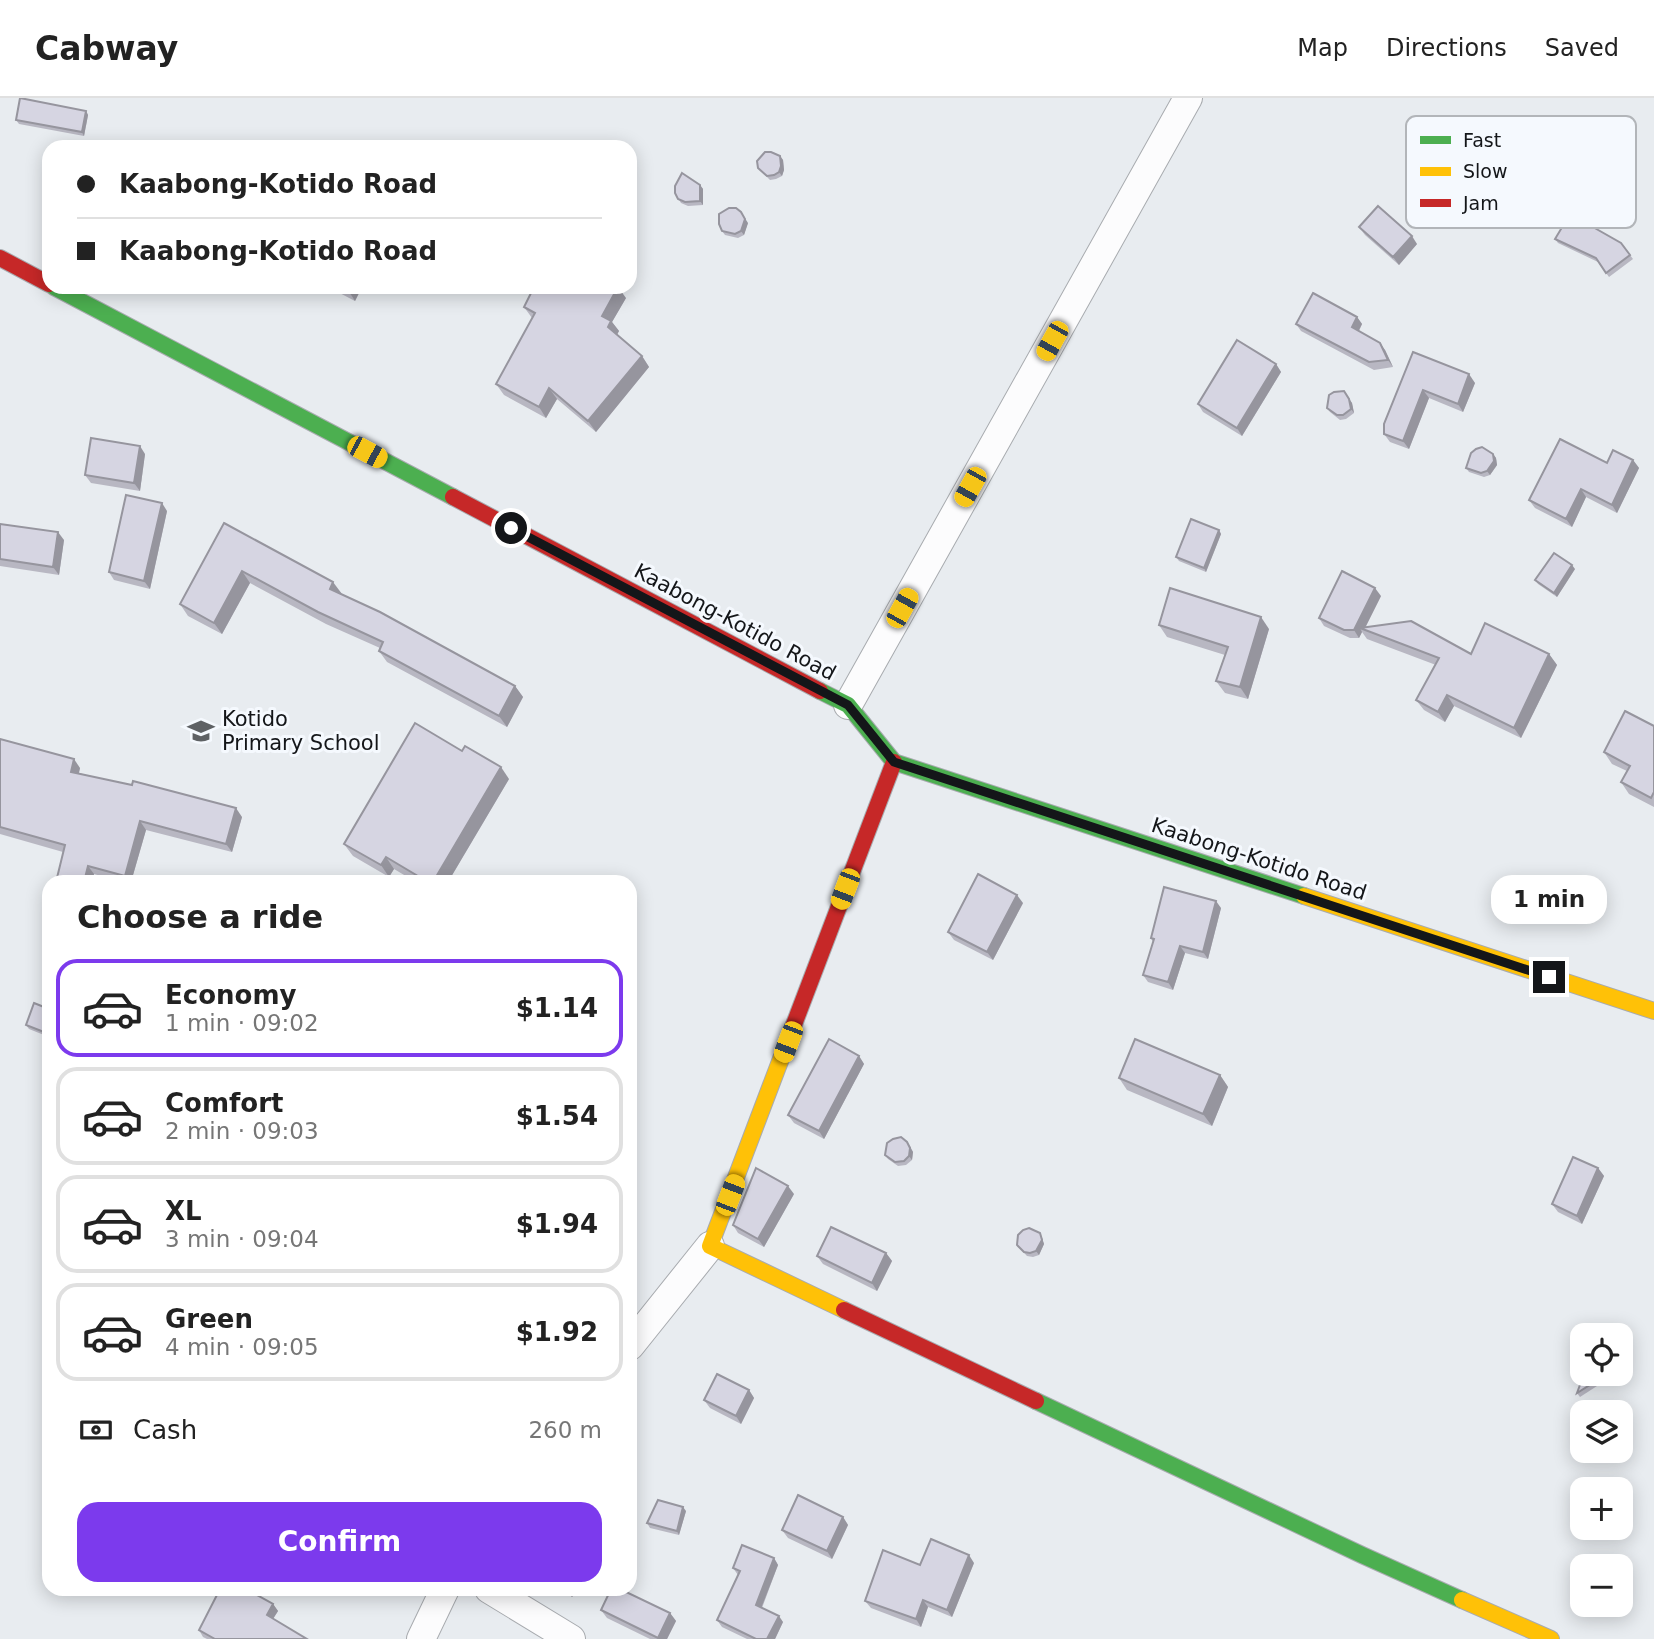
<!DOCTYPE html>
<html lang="en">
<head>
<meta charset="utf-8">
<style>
	body { margin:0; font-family:"DejaVu Sans",sans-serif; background:#f6f6f6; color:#222; height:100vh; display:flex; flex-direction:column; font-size:26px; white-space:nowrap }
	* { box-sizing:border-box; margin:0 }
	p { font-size:23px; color:#767676 }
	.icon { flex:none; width:38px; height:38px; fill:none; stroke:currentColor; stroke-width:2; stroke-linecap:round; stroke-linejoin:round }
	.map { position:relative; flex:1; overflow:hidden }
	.panel { position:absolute; left:42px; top:777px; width:595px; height:721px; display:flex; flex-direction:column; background:#fff; border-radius:21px; box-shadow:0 4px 18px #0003 }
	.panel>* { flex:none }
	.top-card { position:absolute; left:42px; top:42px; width:595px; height:154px; border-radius:21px; box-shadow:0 4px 18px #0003; display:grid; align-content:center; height:154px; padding:0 35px; background:#fff }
	.buttons { position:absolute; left:1570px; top:1225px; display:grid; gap:14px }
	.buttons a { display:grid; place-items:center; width:63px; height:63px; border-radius:14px; background:#fff; box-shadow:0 4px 18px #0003; font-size:35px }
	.end { position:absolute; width:32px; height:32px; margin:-16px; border:9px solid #141619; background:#fff; box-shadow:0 0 0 4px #fff }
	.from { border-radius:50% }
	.bubble { position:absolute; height:49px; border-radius:21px; background:#fff; box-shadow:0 4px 18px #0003; font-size:23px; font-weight:800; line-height:49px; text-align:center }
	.car { position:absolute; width:21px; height:42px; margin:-21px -10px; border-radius:9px; box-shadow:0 0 5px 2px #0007; background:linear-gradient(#f5c518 24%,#345 0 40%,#f5c518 0 76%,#345 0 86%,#f5c518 0) }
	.top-card b { display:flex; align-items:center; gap:24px; height:66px; font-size:26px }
	.top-card b+b { border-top:2px solid #e0e0e0 }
	.top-card i { width:18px; height:18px; background:#222 }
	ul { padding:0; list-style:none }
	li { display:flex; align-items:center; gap:21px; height:98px; margin:0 14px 10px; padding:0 21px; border:4px solid #e0e0e0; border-radius:21px }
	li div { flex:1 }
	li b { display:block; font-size:26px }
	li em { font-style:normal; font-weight:800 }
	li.selected { border-color:#7c3aed }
	li>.icon { width:63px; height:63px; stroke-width:1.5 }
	h2 { padding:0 35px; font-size:32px; line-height:84px }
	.pay { display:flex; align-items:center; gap:18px; height:77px; padding:0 35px; font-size:26px }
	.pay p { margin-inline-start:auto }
	.button { display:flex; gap:14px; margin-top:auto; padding:14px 35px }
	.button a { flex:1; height:80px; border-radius:21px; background:#7c3aed; color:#fff; font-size:28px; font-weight:800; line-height:80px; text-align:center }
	header { display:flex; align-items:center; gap:42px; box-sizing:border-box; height:98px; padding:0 35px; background:#fff; border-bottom:2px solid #e0e0e0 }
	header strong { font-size:33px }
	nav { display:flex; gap:38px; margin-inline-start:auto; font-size:24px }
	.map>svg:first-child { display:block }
</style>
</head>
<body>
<header>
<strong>Cabway</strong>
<nav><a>Map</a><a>Directions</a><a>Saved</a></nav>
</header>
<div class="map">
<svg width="1654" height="1541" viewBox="0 0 1654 1541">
	<rect width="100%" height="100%" fill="#e8ecf0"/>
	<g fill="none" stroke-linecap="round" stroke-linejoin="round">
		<!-- street casing -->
		<g stroke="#a8abaf" stroke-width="30">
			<g id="street">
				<polyline points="848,607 1188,0"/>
				<polyline points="630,1248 710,1148"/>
				<polyline points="489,1491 571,1541"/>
				<polyline points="421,1541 445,1491"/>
			</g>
		</g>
		<!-- fast casing -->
		<g stroke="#a8abaf" stroke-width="18">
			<g id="fast">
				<polyline points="54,189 453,399"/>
				<polyline points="820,593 848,607 894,664 1304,798"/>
				<polyline points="1036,1303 1362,1457 1462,1502"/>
			</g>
		</g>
		<!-- slow casing -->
		<g stroke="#a8abaf" stroke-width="18">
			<g id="slow">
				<polyline points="1304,798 1654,913"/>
				<polyline points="793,929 710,1148 844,1212"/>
				<polyline points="1462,1502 1551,1541"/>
			</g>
		</g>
		<!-- jam casing -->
		<g stroke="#a8abaf" stroke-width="18">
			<g id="jam">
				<polyline points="0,160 49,186"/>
				<polyline points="453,399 820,593"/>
				<polyline points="793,929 894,664"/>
				<polyline points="844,1212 1036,1303"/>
			</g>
		</g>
		<!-- street -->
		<use href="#street" stroke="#fcfcfd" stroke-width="28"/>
		<!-- fast -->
		<use href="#fast" stroke="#4caf50" stroke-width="16"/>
		<!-- slow -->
		<use href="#slow" stroke="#ffc107" stroke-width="16"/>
		<!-- jam -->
		<use href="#jam" stroke="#c62828" stroke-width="16"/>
	</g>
	<!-- wall -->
	<g fill="#b8b7c2">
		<polygon points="86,13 88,17 84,38 19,26 16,22"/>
		<polygon points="780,58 783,62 784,72 782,78 776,81 770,82 758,70"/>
		<polygon points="700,87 703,91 703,107 688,108 681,105 675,95"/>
		<polygon points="748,125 744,137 738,140 725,137 722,133"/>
		<polygon points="1359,129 1417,146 1399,167 1365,137"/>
		<polygon points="1555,141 1621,145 1633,161 1609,179 1598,164 1558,145"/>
		<polygon points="328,189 362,189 355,203"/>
		<polygon points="626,200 612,224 619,233 617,237 642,258 649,269 596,334 557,301 546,320 504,297 496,286 532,220 524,209"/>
		<polygon points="1357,219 1362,226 1359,233 1385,252 1393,269 1374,272 1301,233 1296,226"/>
		<polygon points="1413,254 1475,285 1463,314 1429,300 1409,351 1390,344 1384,336"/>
		<polygon points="1276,266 1281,274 1242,338 1203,314 1198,306"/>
		<polygon points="1344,293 1352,305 1354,315 1346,321 1340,322 1330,314 1327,310"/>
		<polygon points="145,356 140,393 91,385 85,377"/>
		<polygon points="1493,356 1496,360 1497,367 1490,377 1484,379 1469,374 1466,370"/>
		<polygon points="1633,362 1639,370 1617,415 1586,399 1572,429 1535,410 1529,402 1607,365"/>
		<polygon points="167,413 150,491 114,482 109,474"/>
		<polygon points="224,425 341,496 515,588 523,599 507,629 387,564 379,553 380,550 326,526 250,485 222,536 188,518 180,506"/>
		<polygon points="0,426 64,442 59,477 0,468"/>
		<polygon points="1219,432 1221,436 1206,474 1179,463 1176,459"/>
		<polygon points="1575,471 1557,499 1538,486 1535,482"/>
		<polygon points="1381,498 1365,530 1471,556 1549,556 1557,567 1521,640 1454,608 1445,624 1424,612 1416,602 1436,567 1367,541 1362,534 1359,540 1350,540 1324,528 1319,520"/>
		<polygon points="1159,527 1269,531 1248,601 1225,595 1216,583 1225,557 1167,539"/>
		<polygon points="1654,628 1654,709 1629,696 1621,684 1627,673 1612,666 1604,654"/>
		<polygon points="0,641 80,670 79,675 242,719 232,754 146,732 131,784 122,784 94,776 92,784 56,784 63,754 0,736"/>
		<polygon points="509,681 448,784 416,784 394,771 389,779 353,758 344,746"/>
		<polygon points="1023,805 993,862 954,842 948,834"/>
		<polygon points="1221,810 1208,861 1185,855 1173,892 1148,884 1143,877 1153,844 1151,840"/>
		<polygon points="49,911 49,939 29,931 26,927"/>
		<polygon points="859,958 864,966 824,1041 794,1025 788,1017"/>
		<polygon points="1220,977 1228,989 1212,1028 1127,992 1119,980"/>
		<polygon points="910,1048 913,1054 912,1062 906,1067 898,1068 888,1061 885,1057"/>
		<polygon points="1598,1070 1604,1078 1582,1126 1558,1114 1552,1106"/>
		<polygon points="794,1096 764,1149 738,1135 733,1127"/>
		<polygon points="1040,1135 1042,1140 1044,1146 1039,1157 1033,1159 1027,1158 1017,1147"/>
		<polygon points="886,1155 892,1163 877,1193 823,1166 817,1158"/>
		<polygon points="1584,1276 1614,1276 1614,1277 1580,1299 1577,1295"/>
		<polygon points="749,1292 754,1300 741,1326 710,1310 704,1302"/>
		<polygon points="686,1413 679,1437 650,1430 647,1425"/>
		<polygon points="843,1419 848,1427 832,1461 788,1440 782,1432"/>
		<polygon points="774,1460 778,1467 762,1510 783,1524 775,1541 747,1541 722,1529 717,1522 738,1477 733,1470"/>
		<polygon points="974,1465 952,1519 928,1509 921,1529 871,1510 865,1503"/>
		<polygon points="562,1491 578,1491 572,1499"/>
		<polygon points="273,1506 278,1513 273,1521 307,1541 207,1541 203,1539 199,1532"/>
		<polygon points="601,1512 670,1515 676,1523 667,1541 650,1541 607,1520"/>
	</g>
	<!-- shaded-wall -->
	<g fill="#96959e">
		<polygon points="86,13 88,17 84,38 82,34"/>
		<polygon points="780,58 783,62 784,72 782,78 779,74"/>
		<polygon points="700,87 703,91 703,107 700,103"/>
		<polygon points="741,114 748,125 744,137 741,133"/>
		<polygon points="1412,138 1417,146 1399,167 1393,159"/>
		<polygon points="353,189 362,189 355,203 350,195"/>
		<polygon points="618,189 626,200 612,224 619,233 615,240 608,229 602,218"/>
		<polygon points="1357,219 1362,226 1357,236 1352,229"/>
		<polygon points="1380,245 1385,252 1393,269 1388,262"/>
		<polygon points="642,258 649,269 596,334 588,323"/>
		<polygon points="1276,266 1281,274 1242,338 1237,330"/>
		<polygon points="1469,276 1475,285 1463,314 1458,306"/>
		<polygon points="549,290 557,301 546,320 539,309"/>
		<polygon points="1423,292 1429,300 1409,351 1403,343"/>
		<polygon points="1349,301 1352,305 1354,315 1351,311"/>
		<polygon points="140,348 145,356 140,393 134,385"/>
		<polygon points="1493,356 1496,360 1497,367 1490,377 1487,373"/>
		<polygon points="1633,362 1639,370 1617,415 1612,407"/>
		<polygon points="1581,391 1586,399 1572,429 1566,421"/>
		<polygon points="162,405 167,413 150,491 144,483"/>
		<polygon points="1219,432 1221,436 1206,474 1204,470"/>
		<polygon points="58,434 64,442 59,477 53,469"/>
		<polygon points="1572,467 1575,471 1557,499 1554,495"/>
		<polygon points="242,473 250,485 222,536 214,525"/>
		<polygon points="333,484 342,496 330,491"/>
		<polygon points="1375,490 1381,498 1364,532 1360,530 1362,534 1359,540 1354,532"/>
		<polygon points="1261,519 1269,531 1248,601 1240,589"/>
		<polygon points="1549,556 1557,567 1521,640 1514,630"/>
		<polygon points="515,588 523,599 507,629 499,618"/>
		<polygon points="1447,597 1454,608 1445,624 1438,614"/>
		<polygon points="74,661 80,670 77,682 71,674"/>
		<polygon points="501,669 509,681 448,784 433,784"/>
		<polygon points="236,710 242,719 232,754 226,746"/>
		<polygon points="140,723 146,732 131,784 129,784 125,778"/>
		<polygon points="386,759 394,771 389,779 381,767"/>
		<polygon points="88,768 94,776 92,784 84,784"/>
		<polygon points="1017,797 1023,805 993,862 987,854"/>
		<polygon points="1216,803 1221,810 1208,861 1203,854"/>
		<polygon points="1180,848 1185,855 1173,892 1168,884"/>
		<polygon points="859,958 864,966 824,1041 819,1033"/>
		<polygon points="1220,977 1228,989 1212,1028 1203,1016"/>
		<polygon points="907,1044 913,1054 912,1062 909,1058"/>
		<polygon points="1598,1070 1604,1078 1582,1126 1577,1118"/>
		<polygon points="788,1088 794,1096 764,1149 758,1141"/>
		<polygon points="1040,1135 1042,1140 1044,1146 1039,1157 1036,1153"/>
		<polygon points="886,1155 892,1163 877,1193 872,1185"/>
		<polygon points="749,1292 754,1300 741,1326 736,1318"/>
		<polygon points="683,1409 686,1413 679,1437 677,1433"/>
		<polygon points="843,1419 848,1427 832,1461 827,1453"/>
		<polygon points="969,1457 974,1465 952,1519 947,1512"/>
		<polygon points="774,1460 778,1467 760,1513 756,1507"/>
		<polygon points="567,1491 578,1491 572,1499"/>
		<polygon points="923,1502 928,1509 921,1529 916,1521"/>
		<polygon points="273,1506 278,1513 271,1524 267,1517"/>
		<polygon points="670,1515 676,1523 667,1541 659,1541 658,1540"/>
		<polygon points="779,1518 783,1524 775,1541 767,1541"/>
	</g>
	<!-- building -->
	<g fill="#d6d5e2" stroke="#96959e" stroke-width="2">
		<polygon points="20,0 86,13 82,34 16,22"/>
		<polygon points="765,54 771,54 780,58 781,68 779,74 774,77 767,78 758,70 757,63"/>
		<polygon points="682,75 700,87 700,103 685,104 678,101 675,95 675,88"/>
		<polygon points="1378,108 1412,138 1393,159 1359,129"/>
		<polygon points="729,110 736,110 741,114 745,121 741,133 735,136 722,133 719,126 719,116"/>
		<polygon points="1570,116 1621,145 1630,157 1606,175 1596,160 1555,141"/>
		<polygon points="338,189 353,189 350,195"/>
		<polygon points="534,189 618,189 602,218 611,223 608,229 642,258 588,323 549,290 539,309 496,286 535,215 524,209"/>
		<polygon points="1313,195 1357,219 1352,229 1380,245 1388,262 1369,264 1296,226"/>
		<polygon points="1237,242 1276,266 1237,330 1198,306"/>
		<polygon points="1413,254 1469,276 1458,306 1423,292 1403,343 1384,336 1384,326"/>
		<polygon points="1344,293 1349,301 1351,311 1343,317 1337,317 1327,310 1329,297 1334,294"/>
		<polygon points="91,340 140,348 134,385 85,377"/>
		<polygon points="1560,341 1607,365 1613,352 1633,362 1612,407 1581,391 1566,421 1529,402"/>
		<polygon points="1482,349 1493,356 1494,363 1487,373 1481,375 1466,370 1471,355 1476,351"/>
		<polygon points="126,397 162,405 144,483 109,474"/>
		<polygon points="1191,421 1219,432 1204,470 1176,459"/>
		<polygon points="224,425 333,484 330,491 380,514 515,588 499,618 379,553 383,544 318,514 242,473 214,525 180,506"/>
		<polygon points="0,426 58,434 53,469 0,461"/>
		<polygon points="1554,455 1572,467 1554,495 1535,482"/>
		<polygon points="1342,473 1375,490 1354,532 1344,532 1319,520"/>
		<polygon points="1170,490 1261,519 1240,589 1216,583 1228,549 1159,527"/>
		<polygon points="1411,523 1471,556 1485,525 1549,556 1514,630 1447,597 1438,614 1416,602 1439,560 1360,530"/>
		<polygon points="1625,613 1654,628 1654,694 1651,700 1621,684 1630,668 1604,654"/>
		<polygon points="415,625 462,653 465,648 501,669 433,784 428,784 386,759 381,767 344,746"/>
		<polygon points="0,641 74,661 71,674 132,687 133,683 236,710 226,746 140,723 125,778 88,768 84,784 56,784 65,747 0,729"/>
		<polygon points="978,776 1017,797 987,854 948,834"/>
		<polygon points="1164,789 1216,803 1203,854 1180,848 1168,884 1143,877 1154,841 1151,840"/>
		<polygon points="49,812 49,824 46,824"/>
		<polygon points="34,905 49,911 49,936 26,927"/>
		<polygon points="829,941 859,958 819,1033 788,1017"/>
		<polygon points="1135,941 1220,977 1203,1016 1119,980"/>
		<polygon points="901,1039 907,1044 910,1050 909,1058 904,1063 895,1064 885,1057 887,1045 893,1041"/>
		<polygon points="1573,1059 1598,1070 1577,1118 1552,1106"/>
		<polygon points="756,1070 788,1088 758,1141 733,1127"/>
		<polygon points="831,1129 886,1155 872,1185 817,1158"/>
		<polygon points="1029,1130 1040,1135 1042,1142 1036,1153 1030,1155 1024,1154 1017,1147 1018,1137 1023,1132"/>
		<polygon points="717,1276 749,1292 736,1318 704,1302"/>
		<polygon points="1584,1276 1607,1276 1577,1295"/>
		<polygon points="798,1397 843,1419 827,1453 782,1432"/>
		<polygon points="658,1402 683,1409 677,1433 647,1425"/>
		<polygon points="931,1441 969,1457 947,1512 923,1502 916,1521 865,1503 883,1452 920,1467"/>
		<polygon points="742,1447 774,1460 756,1507 779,1518 767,1541 756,1541 717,1522 740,1473 733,1470"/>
		<polygon points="220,1491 246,1491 273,1506 267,1517 307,1541 215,1541 199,1532"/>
		<polygon points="611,1491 620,1491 670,1515 658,1540 601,1512"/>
	</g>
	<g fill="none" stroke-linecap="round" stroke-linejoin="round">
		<!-- route -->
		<polyline stroke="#141619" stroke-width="9" points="511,430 848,607 894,664 1549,879"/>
	</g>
	<!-- icons -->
	<defs>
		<g id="school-bare" transform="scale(2.1)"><path d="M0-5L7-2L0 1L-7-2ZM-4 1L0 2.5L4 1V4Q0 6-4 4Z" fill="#5e6164" stroke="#f5f9fe" stroke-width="2.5" paint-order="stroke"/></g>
	</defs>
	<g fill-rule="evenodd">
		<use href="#school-bare" x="201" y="633"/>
	</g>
	<g text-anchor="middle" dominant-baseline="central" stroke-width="6" stroke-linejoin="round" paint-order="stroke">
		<!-- street labels -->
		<g font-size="21" fill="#141619" stroke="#f5f9fe">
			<text transform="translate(735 524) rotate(28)">Kaabong-Kotido Road</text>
			<text transform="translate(1259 761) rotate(18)">Kaabong-Kotido Road</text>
		</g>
		<!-- poi labels -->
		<g font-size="21" fill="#141619" stroke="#f5f9fe" text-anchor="start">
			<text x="222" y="621">Kotido<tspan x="222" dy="24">Primary School</tspan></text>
		</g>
	</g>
	<!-- legend -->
	<rect x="1406" y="18" width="230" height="112" rx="10" fill="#f5f9fe" stroke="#b2b5b9" stroke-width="2"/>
	<rect x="1420" y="38" width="31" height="8" fill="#4caf50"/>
	<rect x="1420" y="69" width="31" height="9" fill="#ffc107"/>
	<rect x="1420" y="101" width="31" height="8" fill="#c62828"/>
	<g font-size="19" fill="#141619">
		<text x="1463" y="49">Fast</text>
		<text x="1463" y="80">Slow</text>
		<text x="1463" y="112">Jam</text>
	</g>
</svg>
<div class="buttons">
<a><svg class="icon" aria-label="locate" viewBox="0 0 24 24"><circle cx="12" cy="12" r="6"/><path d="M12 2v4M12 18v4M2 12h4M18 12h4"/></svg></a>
<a><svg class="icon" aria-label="layers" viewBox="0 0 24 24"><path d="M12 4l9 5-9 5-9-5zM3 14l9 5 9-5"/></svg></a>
<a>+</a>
<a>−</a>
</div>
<i class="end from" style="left:511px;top:430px"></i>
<i class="end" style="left:1549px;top:879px"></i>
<div class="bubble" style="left:1491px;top:777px;width:116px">1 min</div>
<i class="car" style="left:1052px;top:243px;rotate:209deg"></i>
<i class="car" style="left:367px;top:354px;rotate:118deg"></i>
<i class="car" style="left:970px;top:389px;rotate:209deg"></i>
<i class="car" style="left:902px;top:510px;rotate:29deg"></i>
<i class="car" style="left:845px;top:791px;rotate:201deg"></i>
<i class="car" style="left:788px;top:944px;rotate:201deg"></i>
<i class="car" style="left:730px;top:1097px;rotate:21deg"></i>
<div class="top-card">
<b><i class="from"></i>Kaabong-Kotido Road</b>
<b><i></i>Kaabong-Kotido Road</b>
</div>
<section class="panel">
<h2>Choose a ride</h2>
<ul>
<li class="selected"><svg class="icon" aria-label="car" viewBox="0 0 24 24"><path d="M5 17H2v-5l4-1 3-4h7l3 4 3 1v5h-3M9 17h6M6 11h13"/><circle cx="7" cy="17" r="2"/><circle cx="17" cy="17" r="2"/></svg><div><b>Economy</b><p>1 min · 09:02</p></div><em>$1.14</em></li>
<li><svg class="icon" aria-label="car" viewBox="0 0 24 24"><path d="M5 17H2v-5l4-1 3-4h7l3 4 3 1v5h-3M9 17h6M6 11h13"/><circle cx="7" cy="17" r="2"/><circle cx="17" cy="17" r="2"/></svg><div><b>Comfort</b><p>2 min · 09:03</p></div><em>$1.54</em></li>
<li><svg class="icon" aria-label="car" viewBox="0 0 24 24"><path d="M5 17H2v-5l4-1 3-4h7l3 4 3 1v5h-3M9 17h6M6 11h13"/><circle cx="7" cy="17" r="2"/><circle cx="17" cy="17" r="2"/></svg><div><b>XL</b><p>3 min · 09:04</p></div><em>$1.94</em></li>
<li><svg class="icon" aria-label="car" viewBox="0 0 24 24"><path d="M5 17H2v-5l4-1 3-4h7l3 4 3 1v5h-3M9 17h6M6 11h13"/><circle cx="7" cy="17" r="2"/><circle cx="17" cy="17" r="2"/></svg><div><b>Green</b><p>4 min · 09:05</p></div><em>$1.92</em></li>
</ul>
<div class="pay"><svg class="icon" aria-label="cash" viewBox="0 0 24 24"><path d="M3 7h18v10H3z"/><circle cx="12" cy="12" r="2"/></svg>Cash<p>260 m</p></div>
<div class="button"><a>Confirm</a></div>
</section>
</div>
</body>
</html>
